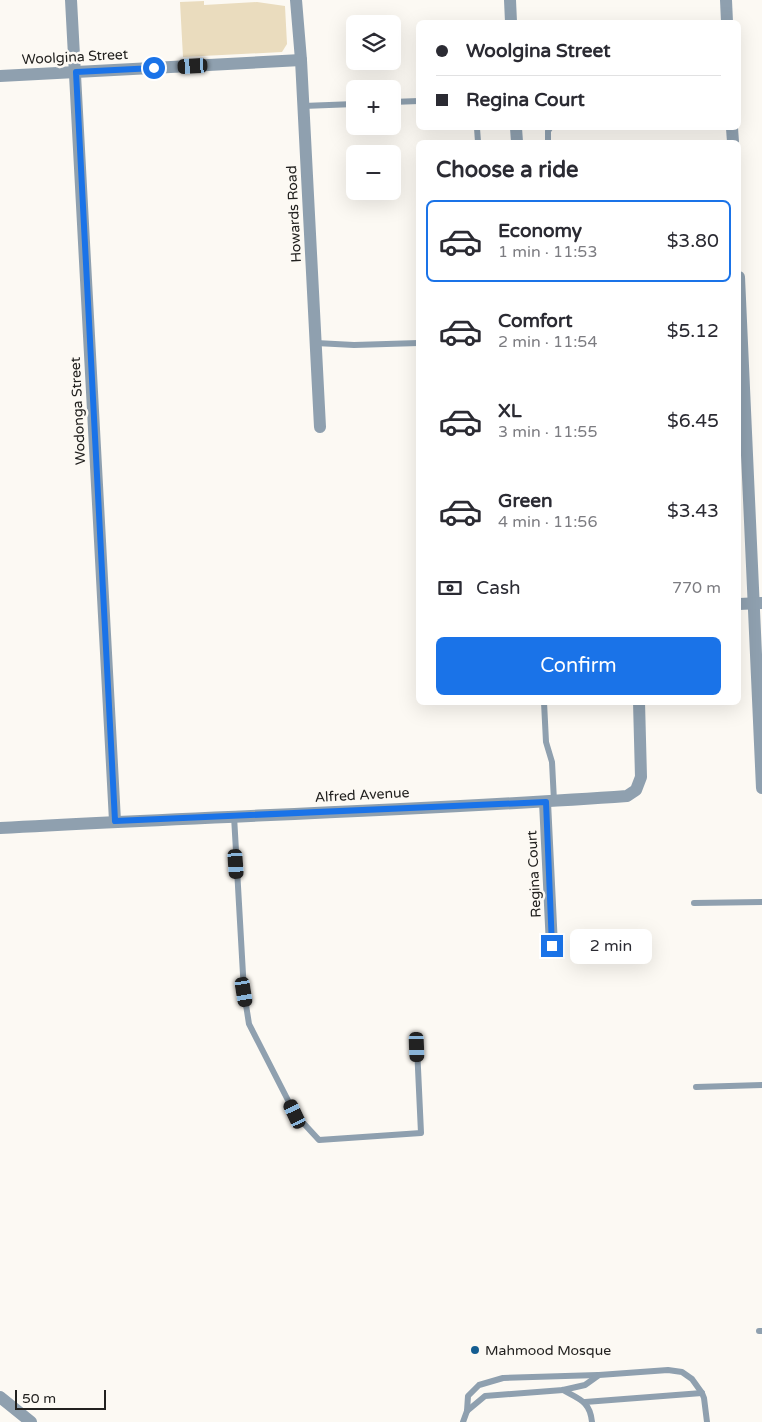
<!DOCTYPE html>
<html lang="en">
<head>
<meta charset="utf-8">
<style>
	body { margin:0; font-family:"Varela Round",sans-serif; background:#f7f7f7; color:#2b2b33; height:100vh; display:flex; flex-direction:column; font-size:19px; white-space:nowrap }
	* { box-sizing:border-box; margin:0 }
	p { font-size:16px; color:#7c7c81 }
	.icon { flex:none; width:28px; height:28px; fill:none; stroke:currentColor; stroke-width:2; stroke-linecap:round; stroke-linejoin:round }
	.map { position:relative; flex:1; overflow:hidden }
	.panel { position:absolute; left:416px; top:140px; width:325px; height:565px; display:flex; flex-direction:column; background:#fff; border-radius:8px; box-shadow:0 5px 20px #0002 }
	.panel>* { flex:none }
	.top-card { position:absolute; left:416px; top:20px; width:325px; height:110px; border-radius:8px; box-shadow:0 5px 20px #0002; display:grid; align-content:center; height:110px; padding:0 20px; background:#fff }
	.buttons { position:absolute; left:346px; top:15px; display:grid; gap:10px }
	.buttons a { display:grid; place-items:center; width:55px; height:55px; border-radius:8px; background:#fff; box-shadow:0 5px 20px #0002; font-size:25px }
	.scale { position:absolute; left:15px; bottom:12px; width:91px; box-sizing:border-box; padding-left:5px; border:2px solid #22211f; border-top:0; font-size:14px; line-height:18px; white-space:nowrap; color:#22211f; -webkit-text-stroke:4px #fcf9f3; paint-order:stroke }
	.end { position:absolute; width:22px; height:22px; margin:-11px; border:6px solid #1a73e8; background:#fff; box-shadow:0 0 0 2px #fff }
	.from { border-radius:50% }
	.bubble { position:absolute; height:35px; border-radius:8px; background:#fff; box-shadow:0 5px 20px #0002; font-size:16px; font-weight:600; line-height:35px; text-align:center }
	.car { position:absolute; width:15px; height:30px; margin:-15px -8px; border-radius:6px; box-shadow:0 0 4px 1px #0007; background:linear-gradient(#222 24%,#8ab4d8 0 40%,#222 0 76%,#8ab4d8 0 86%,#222 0) }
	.top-card b { display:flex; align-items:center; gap:18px; height:48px; font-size:19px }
	.top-card b+b { border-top:1px solid #e1e1e2 }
	.top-card i { width:12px; height:12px; background:#2b2b33 }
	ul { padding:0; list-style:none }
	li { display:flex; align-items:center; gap:15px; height:82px; margin:0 10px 8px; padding:0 10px; border:2px solid transparent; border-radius:8px }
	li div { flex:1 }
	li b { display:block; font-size:19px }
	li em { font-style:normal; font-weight:600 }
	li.current { border-color:#1a73e8 }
	li>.icon { width:45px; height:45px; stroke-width:1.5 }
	h2 { padding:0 20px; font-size:22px; line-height:60px }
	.pay { display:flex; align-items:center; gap:12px; height:55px; padding:0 20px; font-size:19px }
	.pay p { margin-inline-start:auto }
	.primary-button { display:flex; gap:10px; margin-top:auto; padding:10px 20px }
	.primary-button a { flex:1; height:58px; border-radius:8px; background:#1a73e8; color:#fff; font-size:20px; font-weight:600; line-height:58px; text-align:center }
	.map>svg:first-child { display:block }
</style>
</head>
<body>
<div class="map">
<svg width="762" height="1422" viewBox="0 0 762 1422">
	<rect width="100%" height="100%" fill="#fcf9f3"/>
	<!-- green -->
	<polygon fill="#eadcbe" points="204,1 204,5 257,2 285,6 287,44 282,52 183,57 180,2"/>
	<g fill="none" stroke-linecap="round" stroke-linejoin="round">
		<!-- lane -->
		<g stroke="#8fa0af" stroke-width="6">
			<polyline points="392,102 419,101"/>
			<polyline points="303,106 355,104"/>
			<polyline points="477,128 478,142"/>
			<polyline points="548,142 548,131 550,128"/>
			<polyline points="316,343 354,345 419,343"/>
			<polyline points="544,702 546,742 552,762 554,801"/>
			<polyline points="234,816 244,992 249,1024 295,1114 319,1140 421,1133 417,1047"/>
			<polyline points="694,903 762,902"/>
			<polyline points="696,1087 762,1085"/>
			<polyline points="759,1331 762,1331"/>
			<path d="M 563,1390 C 579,1399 590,1401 592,1422"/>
			<polyline points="585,1402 702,1393"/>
			<polyline points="467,1411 468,1396 479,1385 503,1378 598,1375"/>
			<polyline points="463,1422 467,1411 485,1396 563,1390 585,1385 599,1375 668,1370 682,1372 692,1379 702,1393 704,1398 707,1422"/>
		</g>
		<!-- street -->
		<g stroke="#8fa0af" stroke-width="12">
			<polyline points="71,0 115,821"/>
			<polyline points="296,0 301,60 320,427"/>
			<polyline points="510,0 511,22"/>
			<polyline points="726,0 727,22"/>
			<polyline points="0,76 301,60"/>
			<polyline points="516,128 517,142"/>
			<polyline points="732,128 733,142"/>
			<polyline points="739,277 762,788"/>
			<polyline points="739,604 761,603"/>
			<polyline points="545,802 552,946"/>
			<path d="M 0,828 C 209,816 418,811 627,796 L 636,790 L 641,777 L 639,702"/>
			<polyline points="0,1397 31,1422"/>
		</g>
	</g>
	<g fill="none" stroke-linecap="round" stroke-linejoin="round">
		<!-- route -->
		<polyline stroke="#1a73e8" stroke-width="6" points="154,68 76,72 115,821 546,802 552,946"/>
	</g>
	<!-- markers -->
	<circle fill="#145d91" stroke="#fcf9f3" stroke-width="2" cx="475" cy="1350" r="5"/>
	<g text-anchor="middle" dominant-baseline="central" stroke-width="5" stroke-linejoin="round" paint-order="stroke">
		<!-- street labels -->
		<g font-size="14" fill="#22211f" stroke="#fcf9f3">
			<text transform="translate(75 57) rotate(-3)">Woolgina Street</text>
			<text transform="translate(294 214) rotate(-93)">Howards Road</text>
			<text transform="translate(78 411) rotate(-93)">Wodonga Street</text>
			<text transform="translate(362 795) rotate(-3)">Alfred Avenue</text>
			<text transform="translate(534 874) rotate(-93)">Regina Court</text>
		</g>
		<!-- poi labels -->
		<g font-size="14" fill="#22211f" stroke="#fcf9f3" text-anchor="start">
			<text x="485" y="1350">Mahmood Mosque</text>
		</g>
	</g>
</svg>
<div class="buttons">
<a><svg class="icon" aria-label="layers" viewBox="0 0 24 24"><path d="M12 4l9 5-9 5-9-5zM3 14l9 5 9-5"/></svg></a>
<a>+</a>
<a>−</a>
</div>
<div class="scale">50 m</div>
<i class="end from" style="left:154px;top:68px"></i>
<i class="end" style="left:552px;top:946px"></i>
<div class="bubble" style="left:570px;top:929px;width:82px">2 min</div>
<i class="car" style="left:193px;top:66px;rotate:267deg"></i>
<i class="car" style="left:236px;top:864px;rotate:176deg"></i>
<i class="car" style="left:244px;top:992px;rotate:171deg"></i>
<i class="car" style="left:417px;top:1047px;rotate:178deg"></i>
<i class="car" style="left:295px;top:1114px;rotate:335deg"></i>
<div class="top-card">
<b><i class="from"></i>Woolgina Street</b>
<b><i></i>Regina Court</b>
</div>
<section class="panel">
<h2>Choose a ride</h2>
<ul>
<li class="current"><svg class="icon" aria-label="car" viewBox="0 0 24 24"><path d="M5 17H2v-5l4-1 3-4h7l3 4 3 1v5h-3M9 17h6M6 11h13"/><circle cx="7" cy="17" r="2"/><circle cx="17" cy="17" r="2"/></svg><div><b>Economy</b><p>1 min · 11:53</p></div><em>$3.80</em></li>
<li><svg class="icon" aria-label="car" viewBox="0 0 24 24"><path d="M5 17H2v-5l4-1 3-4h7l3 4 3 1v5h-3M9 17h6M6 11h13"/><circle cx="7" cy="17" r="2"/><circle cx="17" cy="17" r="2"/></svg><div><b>Comfort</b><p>2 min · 11:54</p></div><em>$5.12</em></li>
<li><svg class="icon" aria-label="car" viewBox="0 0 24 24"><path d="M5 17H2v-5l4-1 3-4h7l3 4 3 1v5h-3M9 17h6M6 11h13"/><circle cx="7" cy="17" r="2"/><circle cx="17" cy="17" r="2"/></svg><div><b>XL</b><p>3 min · 11:55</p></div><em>$6.45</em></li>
<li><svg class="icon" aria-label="car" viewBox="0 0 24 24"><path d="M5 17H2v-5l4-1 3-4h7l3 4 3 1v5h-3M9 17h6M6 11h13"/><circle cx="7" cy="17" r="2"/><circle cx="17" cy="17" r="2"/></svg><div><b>Green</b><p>4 min · 11:56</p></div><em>$3.43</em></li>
</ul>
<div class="pay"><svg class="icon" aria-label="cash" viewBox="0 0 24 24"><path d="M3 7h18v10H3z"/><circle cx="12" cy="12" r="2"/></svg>Cash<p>770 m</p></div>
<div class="primary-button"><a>Confirm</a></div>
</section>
</div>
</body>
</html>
